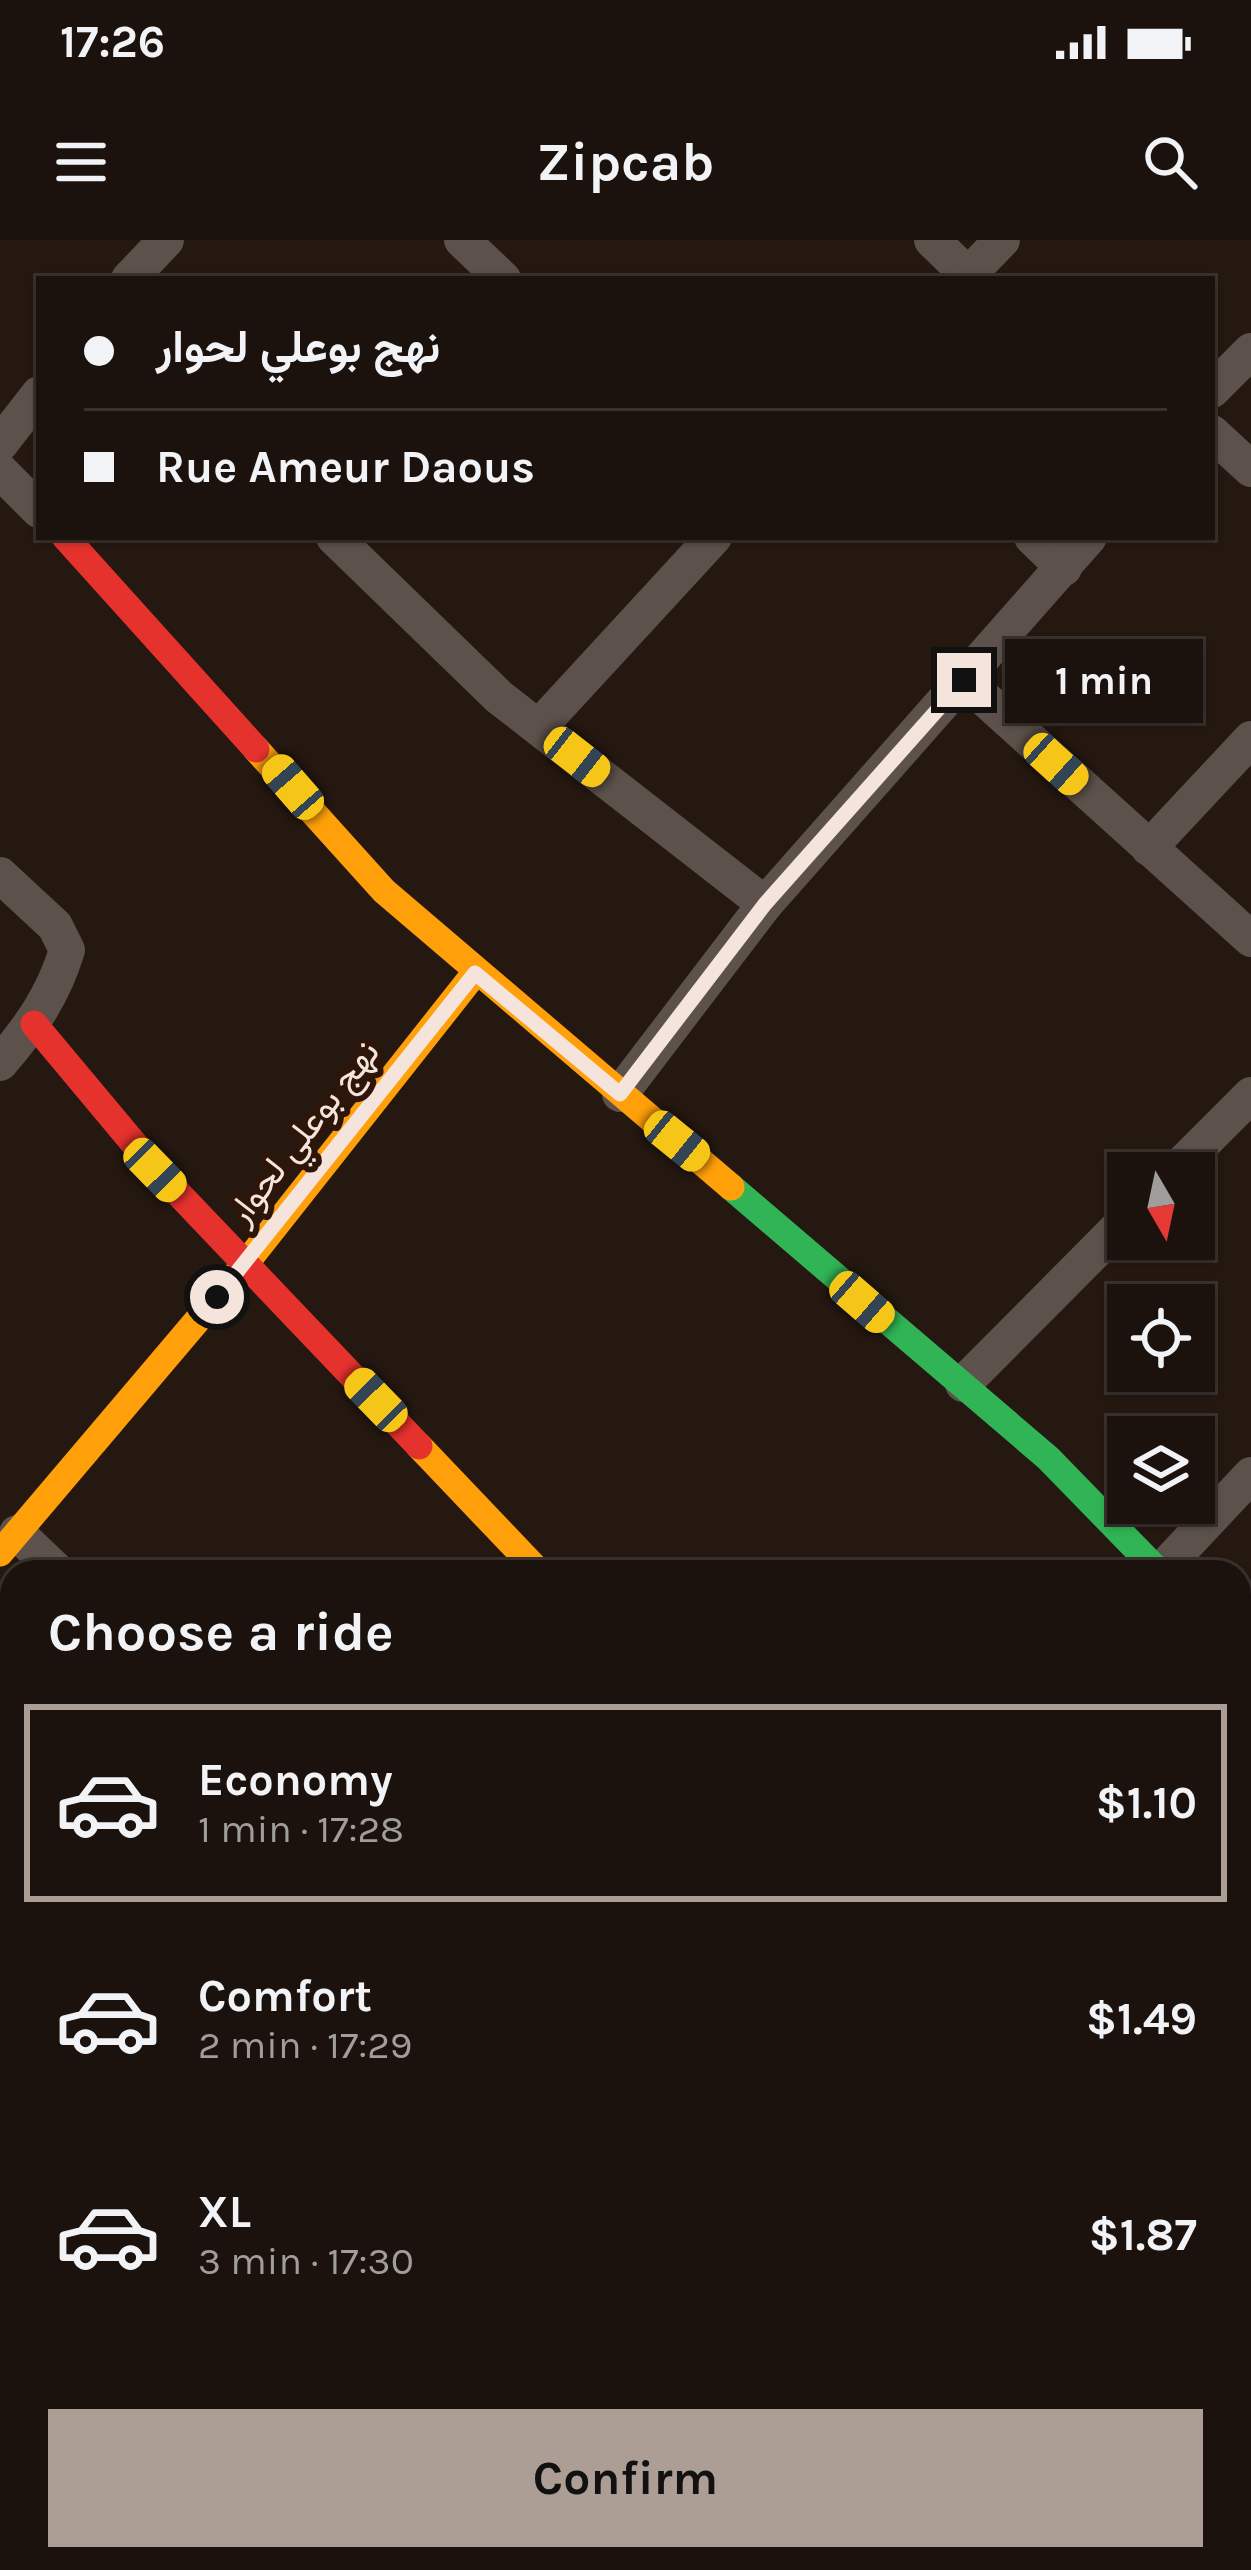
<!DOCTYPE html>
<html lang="en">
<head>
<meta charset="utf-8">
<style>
	body { margin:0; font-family:Karla,Vazirmatn,sans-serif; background:#251b16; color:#f1f3f6; height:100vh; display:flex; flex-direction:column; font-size:45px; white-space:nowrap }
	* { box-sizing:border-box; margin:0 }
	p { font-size:39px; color:#a09e9d }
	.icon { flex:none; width:66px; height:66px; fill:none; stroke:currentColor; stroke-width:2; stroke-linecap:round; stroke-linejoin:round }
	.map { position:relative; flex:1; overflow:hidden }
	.sheet { position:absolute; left:0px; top:1320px; width:1251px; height:1011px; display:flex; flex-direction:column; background:#1c120d; border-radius:36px 36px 0 0; box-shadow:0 3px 9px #0004,0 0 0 3px #3a322e }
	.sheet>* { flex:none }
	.guide { position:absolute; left:36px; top:36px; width:1179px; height:264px; border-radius:0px; box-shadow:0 3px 9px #0004,0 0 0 3px #3a322e; display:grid; align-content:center; height:264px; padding:0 48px; background:#1c120d }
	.needle { width:78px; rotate:171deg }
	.buttons { position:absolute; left:1107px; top:912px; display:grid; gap:24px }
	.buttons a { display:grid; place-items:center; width:108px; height:108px; border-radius:0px; background:#1c120d; box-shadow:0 3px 9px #0004,0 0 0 3px #3a322e; font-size:60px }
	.end { position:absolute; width:54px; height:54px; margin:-27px; border:15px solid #f5e4dc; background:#111; box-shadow:0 0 0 6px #111 }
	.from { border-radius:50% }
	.bubble { position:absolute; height:84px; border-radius:0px; background:#1c120d; box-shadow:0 3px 9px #0004,0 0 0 3px #3a322e; font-size:39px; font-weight:700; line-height:84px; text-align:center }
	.car { position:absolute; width:36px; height:72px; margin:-36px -18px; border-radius:15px; box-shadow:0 0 9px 3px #0007; background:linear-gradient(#f5c518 24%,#345 0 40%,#f5c518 0 76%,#345 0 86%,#f5c518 0) }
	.guide b { display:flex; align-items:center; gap:42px; height:114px; font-size:45px }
	.guide b+b { border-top:3px solid #3a322e }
	.guide i { width:30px; height:30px; background:#f1f3f6 }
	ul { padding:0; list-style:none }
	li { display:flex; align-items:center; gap:36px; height:198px; margin:0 24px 18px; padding:0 24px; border:6px solid transparent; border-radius:0px }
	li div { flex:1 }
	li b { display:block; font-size:45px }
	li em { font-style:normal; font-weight:700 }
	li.on { border-color:#ac9d95 }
	li>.icon { width:108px; height:108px; stroke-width:1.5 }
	h2 { padding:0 48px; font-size:54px; line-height:144px }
	.cta { display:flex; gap:24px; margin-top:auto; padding:24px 48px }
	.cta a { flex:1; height:138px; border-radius:0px; background:#ac9d95; color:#111; font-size:48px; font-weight:700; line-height:138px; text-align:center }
	.status { display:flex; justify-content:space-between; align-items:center; height:84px; padding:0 60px; background:#1c120d; direction:ltr }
	.status svg { height:33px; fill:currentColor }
	header { display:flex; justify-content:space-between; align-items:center; height:156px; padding:0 48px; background:#1c120d; font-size:54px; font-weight:700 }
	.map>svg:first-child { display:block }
</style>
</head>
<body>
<div class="status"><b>17:26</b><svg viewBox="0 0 49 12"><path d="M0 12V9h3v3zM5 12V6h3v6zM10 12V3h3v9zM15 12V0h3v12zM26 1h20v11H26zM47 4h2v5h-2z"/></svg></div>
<header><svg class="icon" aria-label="menu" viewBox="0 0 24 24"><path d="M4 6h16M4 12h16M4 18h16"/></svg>Zipcab<svg class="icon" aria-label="search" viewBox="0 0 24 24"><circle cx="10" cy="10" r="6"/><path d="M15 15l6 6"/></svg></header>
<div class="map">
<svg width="1251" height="2330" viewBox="0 0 1251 2330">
	<rect width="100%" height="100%" fill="#251811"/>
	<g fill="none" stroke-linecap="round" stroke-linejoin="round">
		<!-- street -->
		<g stroke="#5c514b" stroke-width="36">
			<polyline points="462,0 503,39"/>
			<polyline points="932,0 968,35"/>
			<polyline points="129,39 166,0"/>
			<polyline points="964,39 1002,0"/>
			<polyline points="1212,150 1251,111"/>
			<polyline points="1212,193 1251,229"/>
			<polyline points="0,204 39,154"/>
			<polyline points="0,231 39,270"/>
			<polyline points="334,297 499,457 765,664"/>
			<polyline points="1032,297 1064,328"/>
			<polyline points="964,440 1251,699"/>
			<polyline points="539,487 714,297"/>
			<polyline points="1149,608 1251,499"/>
			<path d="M 0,635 L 55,686 L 67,710 C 53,756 31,787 0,823"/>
			<polyline points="620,854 765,664 1089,297"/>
			<polyline points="1173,933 1251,855"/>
			<polyline points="963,1144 1128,978"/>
			<polyline points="17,1293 58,1332"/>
			<polyline points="1160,1332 1251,1235"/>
			<polyline points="1239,1408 1251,1420"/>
			<polyline points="1239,1832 1251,1842"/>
			<polyline points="0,1877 12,1888"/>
			<polyline points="1239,2294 1251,2283"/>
			<polyline points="505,2319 517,2330"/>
			<polyline points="991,2319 1001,2330"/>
			<polyline points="249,2330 258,2319"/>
			<polyline points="1202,2330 1213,2319"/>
		</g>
		<!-- fast -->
		<polyline stroke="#30b455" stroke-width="27" points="731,947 1048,1218 1159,1332"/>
		<!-- slow -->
		<g stroke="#ff9f0a" stroke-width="27">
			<polyline points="256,509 384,651 731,947"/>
			<polyline points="419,1206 539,1332"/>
			<polyline points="0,1313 246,1023 475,733"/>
		</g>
		<!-- jam -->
		<g stroke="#e5322d" stroke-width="27">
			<polyline points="65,297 256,509"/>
			<polyline points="34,784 156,930 419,1206"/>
		</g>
	</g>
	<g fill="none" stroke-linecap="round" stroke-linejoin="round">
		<!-- route -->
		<polyline stroke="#f5e4dc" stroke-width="15" points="217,1057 475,733 620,854 765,664 964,440"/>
	</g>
	<g text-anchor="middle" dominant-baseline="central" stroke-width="12" stroke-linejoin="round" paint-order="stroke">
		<!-- street labels -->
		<g font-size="36" fill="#f5e4dc" stroke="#2d1609">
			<text transform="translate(303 892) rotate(-52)">نهج بوعلي لحوار</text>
		</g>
	</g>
</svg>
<div class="buttons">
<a><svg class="needle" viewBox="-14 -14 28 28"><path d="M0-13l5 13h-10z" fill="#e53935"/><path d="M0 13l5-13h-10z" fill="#a09e9d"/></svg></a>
<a><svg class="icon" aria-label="locate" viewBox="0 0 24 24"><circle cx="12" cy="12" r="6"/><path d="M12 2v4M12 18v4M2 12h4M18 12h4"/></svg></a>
<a><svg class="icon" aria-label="layers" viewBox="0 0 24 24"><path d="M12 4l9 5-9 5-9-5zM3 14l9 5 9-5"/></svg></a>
</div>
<i class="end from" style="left:217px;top:1057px"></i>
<i class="end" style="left:964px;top:440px"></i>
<div class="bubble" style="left:1005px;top:399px;width:198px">1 min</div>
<i class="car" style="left:577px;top:517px;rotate:128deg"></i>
<i class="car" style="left:1056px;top:524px;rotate:132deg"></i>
<i class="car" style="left:293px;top:547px;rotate:319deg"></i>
<i class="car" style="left:677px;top:901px;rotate:129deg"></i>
<i class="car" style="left:155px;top:930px;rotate:136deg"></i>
<i class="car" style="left:862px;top:1062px;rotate:131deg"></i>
<i class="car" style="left:376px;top:1160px;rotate:316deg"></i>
<div class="guide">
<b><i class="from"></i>نهج بوعلي لحوار</b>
<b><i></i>Rue Ameur Daous</b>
</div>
<section class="sheet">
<h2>Choose a ride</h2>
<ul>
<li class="on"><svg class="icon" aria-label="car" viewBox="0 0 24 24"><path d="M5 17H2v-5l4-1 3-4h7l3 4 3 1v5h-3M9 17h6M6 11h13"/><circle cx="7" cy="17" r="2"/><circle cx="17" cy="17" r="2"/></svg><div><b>Economy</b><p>1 min · 17:28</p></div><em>$1.10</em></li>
<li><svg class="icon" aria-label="car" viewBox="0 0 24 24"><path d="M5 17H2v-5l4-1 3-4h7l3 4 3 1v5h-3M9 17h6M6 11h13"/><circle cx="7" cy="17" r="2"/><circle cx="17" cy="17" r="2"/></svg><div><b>Comfort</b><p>2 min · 17:29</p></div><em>$1.49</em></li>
<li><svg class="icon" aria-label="car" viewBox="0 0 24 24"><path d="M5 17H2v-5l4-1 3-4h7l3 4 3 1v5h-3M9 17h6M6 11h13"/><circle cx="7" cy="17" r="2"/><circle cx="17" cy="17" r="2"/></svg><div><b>XL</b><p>3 min · 17:30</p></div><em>$1.87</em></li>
</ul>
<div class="cta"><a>Confirm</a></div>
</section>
</div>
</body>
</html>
